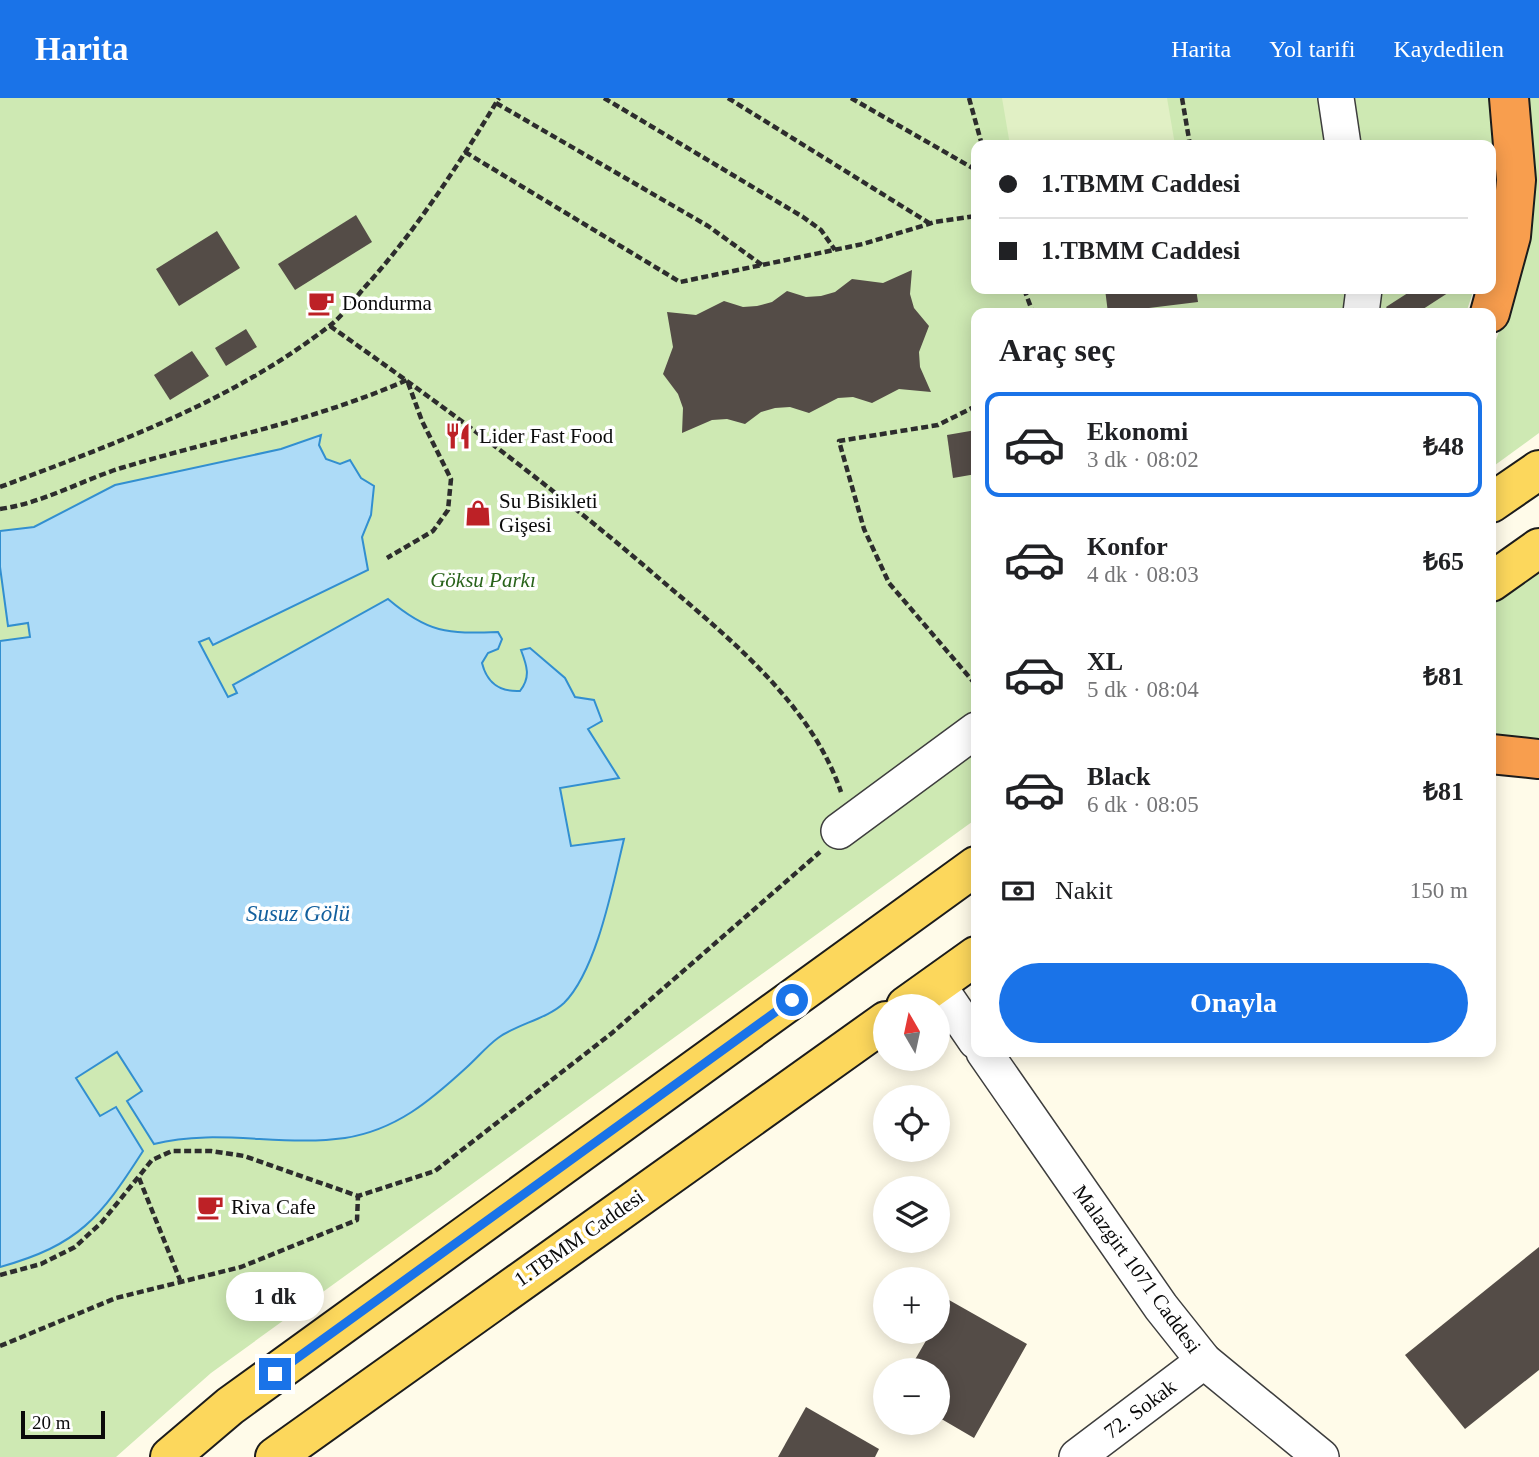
<!DOCTYPE html>
<html lang="tr">
<head>
<meta charset="utf-8">
<style>
	body { margin:0; font-family:Georgia,serif; background:#f6f6f6; color:#202124; height:100vh; display:flex; flex-direction:column; font-size:26px; white-space:nowrap }
	* { box-sizing:border-box; margin:0 }
	p { font-size:23px; color:#757577 }
	.icon { flex:none; width:38px; height:38px; fill:none; stroke:currentColor; stroke-width:2; stroke-linecap:round; stroke-linejoin:round }
	.map { position:relative; flex:1; overflow:hidden }
	.details { position:absolute; left:971px; top:210px; width:525px; height:749px; display:flex; flex-direction:column; background:#fff; border-radius:14px; box-shadow:0 4px 18px #0003 }
	.details>* { flex:none }
	.guide { position:absolute; left:971px; top:42px; width:525px; height:154px; border-radius:14px; box-shadow:0 4px 18px #0003; display:grid; align-content:center; height:154px; padding:0 28px; background:#fff }
	.needle { width:46px; rotate:351deg }
	.controls { position:absolute; left:873px; top:896px; display:grid; gap:14px }
	.controls a { display:grid; place-items:center; width:77px; height:77px; border-radius:50%; background:#fff; box-shadow:0 4px 18px #0003; font-size:35px }
	.scale { position:absolute; left:21px; bottom:18px; width:84px; box-sizing:border-box; padding-left:7px; border:4px solid #0b0b0b; border-top:0; font-size:19px; line-height:24px; white-space:nowrap; color:#0b0b0b; -webkit-text-stroke:5px #fff; paint-order:stroke }
	.end { position:absolute; width:32px; height:32px; margin:-16px; border:9px solid #1a73e8; background:#fff; box-shadow:0 0 0 4px #fff }
	.from { border-radius:50% }
	.bubble { position:absolute; height:49px; border-radius:24px; background:#fff; box-shadow:0 4px 18px #0003; font-size:23px; font-weight:800; line-height:49px; text-align:center }
	.guide b { display:flex; align-items:center; gap:24px; height:66px; font-size:26px }
	.guide b+b { border-top:2px solid #e0e0e0 }
	.guide i { width:18px; height:18px; background:#202124 }
	ul { padding:0; list-style:none }
	li { display:flex; align-items:center; gap:21px; height:105px; margin:0 14px 10px; padding:0 14px; border:4px solid transparent; border-radius:14px }
	li div { flex:1 }
	li b { display:block; font-size:26px }
	li em { font-style:normal; font-weight:800 }
	li.current { border-color:#1a73e8 }
	li>.icon { width:63px; height:63px; stroke-width:1.5 }
	h2 { padding:0 28px; font-size:32px; line-height:84px }
	.pay { display:flex; align-items:center; gap:18px; height:77px; padding:0 28px; font-size:26px }
	.pay p { margin-inline-start:auto }
	.cta { display:flex; gap:14px; margin-top:auto; padding:14px 28px }
	.cta a { flex:1; height:80px; border-radius:42px; background:#1a73e8; color:#fff; font-size:28px; font-weight:800; line-height:80px; text-align:center }
	header { display:flex; align-items:center; gap:42px; box-sizing:border-box; height:98px; padding:0 35px; background:#1a73e8; color:#fff }
	header strong { font-size:33px }
	nav { display:flex; gap:38px; margin-inline-start:auto; font-size:24px }
	.map>svg:first-child { display:block }
</style>
</head>
<body>
<header>
<strong>Harita</strong>
<nav><a>Harita</a><a>Yol tarifi</a><a>Kaydedilen</a></nav>
</header>
<div class="map">
<svg width="1539" height="1359" viewBox="0 0 1539 1359">
	<rect width="100%" height="100%" fill="#fffbe9"/>
	<!-- green -->
	<g fill="#cee9b3">
		<polygon points="0,0 1489,0 1494,60 1491,87 1491,47 976,47 976,191 1474,191 1466,215 976,215 976,721 211,1275 116,1359 0,1359"/>
		<polygon points="1525,0 1539,0 1539,335 1491,370 1491,256 1506,214"/>
		<polygon points="1539,471 1539,645 1491,639 1491,507"/>
	</g>
	<!-- pitch -->
	<polygon fill="#e1f0c5" points="1002,0 1167,0 1175,47 1010,47"/>
	<!-- water -->
	<path fill="#addbf7" stroke="#328fd0" stroke-width="2" d="M 321,337 L 319,347 L 326,361 L 340,366 L 350,362 L 361,380 L 374,388 L 371,417 L 362,439 L 368,472 L 213,547 L 209,540 L 199,544 L 228,599 L 237,595 L 233,587 L 388,501 C 428,535 447,536 498,534 L 502,541 L 498,551 L 488,555 L 482,565 C 487,585 499,594 520,593 C 531,579 527,568 521,552 L 530,550 L 565,580 L 575,599 L 594,602 L 602,623 L 588,631 L 619,680 L 560,690 L 571,748 L 624,741 C 613,786 597,872 564,905 C 547,921 517,926 498,940 C 487,948 477,960 467,969 C 430,1003 396,1032 345,1040 C 282,1049 215,1030 154,1046 L 127,1003 L 142,993 L 117,954 L 76,980 L 100,1018 L 116,1009 L 143,1053 C 100,1120 79,1147 0,1169 L 0,543 L 30,539 L 28,525 L 8,528 L 0,469 L 0,433 L 34,429 L 115,387 L 281,351 Z"/>
	<!-- building -->
	<g fill="#544c47">
		<polygon points="356,117 372,144 295,192 278,166"/>
		<polygon points="217,133 240,170 179,208 156,171"/>
		<polygon points="912,172 910,196 914,210 929,228 919,254 920,269 931,294 899,291 872,305 853,299 838,300 809,315 790,309 775,310 761,314 745,326 727,321 712,322 682,335 683,310 678,296 663,276 673,249 667,214 696,217 724,203 743,209 757,208 772,204 787,193 806,199 821,198 835,194 852,181 883,185"/>
		<polygon points="1105,191 1196,191 1198,204 1108,215"/>
		<polygon points="1414,191 1454,191 1417,215 1390,215 1386,209"/>
		<polygon points="246,231 257,249 226,268 215,250"/>
		<polygon points="192,253 209,278 170,302 154,277"/>
		<polygon points="976,332 976,376 953,380 947,337"/>
		<polygon points="1539,1149 1539,1272 1465,1331 1405,1257"/>
		<polygon points="949,1202 1027,1246 974,1340 938,1319 938,1272 909,1272 931,1234 938,1234 938,1221"/>
		<polygon points="806,1309 879,1351 875,1359 778,1359"/>
	</g>
	<g fill="none" stroke-linecap="round" stroke-linejoin="round">
		<!-- minor casing -->
		<g stroke="#3e3e3e" stroke-width="38">
			<g id="minor">
				<polyline points="1336,0 1343,47"/>
				<polyline points="1361,215 1364,191"/>
				<polyline points="839,733 976,632"/>
				<polyline points="937,886 976,943"/>
				<polyline points="984,954 1161,1209 1204,1263 1321,1359"/>
				<polyline points="1077,1359 1204,1263"/>
			</g>
		</g>
		<!-- major casing -->
		<g stroke="#1c1c1c" stroke-width="42">
			<g id="major">
				<polyline points="1491,405 1539,372"/>
				<polyline points="1491,484 1539,450"/>
				<polyline points="906,908 976,858"/>
				<polyline points="170,1359 230,1308 976,768"/>
				<polyline points="275,1359 886,923"/>
			</g>
		</g>
		<!-- highway casing -->
		<g stroke="#1c1c1c" stroke-width="42">
			<g id="highway">
				<polyline points="1490,215 1511,138 1516,82 1509,0"/>
				<polyline points="1491,656 1539,661"/>
			</g>
		</g>
		<!-- path -->
		<g stroke="#2d2d2d" stroke-width="4.5" stroke-dasharray="7 3.5" stroke-linecap="butt">
			<polyline points="604,0 803,119 821,132 835,152"/>
			<polyline points="728,0 929,125"/>
			<polyline points="851,0 976,72"/>
			<polyline points="969,0 982,47"/>
			<polyline points="1182,0 1190,47"/>
			<polyline points="496,5 708,128 762,167"/>
			<polyline points="465,54 680,184 863,146 935,124 976,118"/>
			<polyline points="1024,191 1033,215"/>
			<path d="M 330,228 C 442,307 550,387 654,476 C 725,537 810,603 841,694"/>
			<polyline points="976,308 938,327 839,343 864,431 889,485 976,587"/>
			<path d="M 0,389 C 114,346 231,304 328,229 C 342,219 353,203 364,190 C 416,133 459,66 499,0"/>
			<path d="M 0,411 C 43,405 80,383 121,370 C 217,341 314,323 407,282 L 422,323 L 451,381 L 448,412 L 433,433 L 387,460"/>
			<polyline points="139,1080 180,1182"/>
			<polyline points="0,1177 41,1166 75,1149 102,1124 152,1062 172,1053 211,1053 244,1058 358,1098 435,1073 612,935 820,754"/>
			<polyline points="0,1248 116,1200 241,1169 357,1122 358,1098"/>
		</g>
		<!-- minor -->
		<use href="#minor" stroke="#fff" stroke-width="35"/>
		<!-- major -->
		<use href="#major" stroke="#fcd75c" stroke-width="38"/>
		<!-- highway -->
		<use href="#highway" stroke="#f89e4e" stroke-width="38"/>
	</g>
	<g fill="none" stroke-linecap="round" stroke-linejoin="round">
		<!-- route -->
		<polyline stroke="#1a73e8" stroke-width="9" points="275,1276 792,902"/>
	</g>
	<!-- icons -->
	<defs>
		<g id="cafe-bare" transform="scale(2.1)"><path d="M-5.5-4.5H6V0H3Q3 3.5 0 3.5H-2.5Q-5.5 3.5-5.5 0ZM3-3.2v2h1.7v-2ZM-6 4.5H4V6H-6Z" fill="#bd2126" stroke="#fff" stroke-width="2.5" paint-order="stroke"/></g>
		<g id="restaurant-bare" transform="scale(2.1)"><path d="M-5-6h1v4h1v-4h1v4h1v-4h1v5L-1.5 .5V6h-2V.5L-5-1ZM5-6V6H3V1.5H1.5Q1.5-4 5-6Z" fill="#bd2126" stroke="#fff" stroke-width="2.5" paint-order="stroke"/></g>
		<g id="shop-bare" transform="scale(2.1)"><path d="M-5-2.5h2.3a2.7 3.5 0 0 1 5.4 0H5L5.5 6h-11ZM-1.5-2.5h3a1.5 2.3 0 0 0-3 0Z" fill="#bd2126" stroke="#fff" stroke-width="2.5" paint-order="stroke"/></g>
	</defs>
	<g fill-rule="evenodd">
		<use href="#cafe-bare" x="321" y="205"/>
		<use href="#restaurant-bare" x="458" y="338"/>
		<use href="#shop-bare" x="478" y="415"/>
		<use href="#cafe-bare" x="210" y="1109"/>
	</g>
	<g text-anchor="middle" dominant-baseline="central" stroke-width="7" stroke-linejoin="round" paint-order="stroke">
		<!-- poi labels -->
		<g font-size="21" fill="#0b0b0b" stroke="#fff" text-anchor="start">
			<text x="342" y="205">Dondurma</text>
			<text x="479" y="338">Lider Fast Food</text>
			<text x="499" y="403">Su Bisikleti<tspan x="499" dy="24">Gişesi</tspan></text>
			<text x="231" y="1109">Riva Cafe</text>
		</g>
		<!-- park labels -->
		<g font-size="21" font-style="italic" fill="#29631b" stroke="#fff">
			<text x="483" y="482">Göksu Parkı</text>
		</g>
		<!-- street labels -->
		<g font-size="21" fill="#0b0b0b" stroke="#fff">
			<text transform="translate(579 1140) rotate(-35)">1.TBMM Caddesi</text>
			<text transform="translate(1137 1171) rotate(54)">Malazgirt 1071 Caddesi</text>
			<text transform="translate(1140 1311) rotate(-37)">72. Sokak</text>
		</g>
		<!-- water labels -->
		<g font-size="23" font-style="italic" fill="#13609e" stroke="#fff">
			<text x="298" y="815">Susuz Gölü</text>
		</g>
	</g>
</svg>
<div class="controls">
<a><svg class="needle" viewBox="-14 -14 28 28"><path d="M0-13l5 13h-10z" fill="#e53935"/><path d="M0 13l5-13h-10z" fill="#757577"/></svg></a>
<a><svg class="icon" aria-label="locate" viewBox="0 0 24 24"><circle cx="12" cy="12" r="6"/><path d="M12 2v4M12 18v4M2 12h4M18 12h4"/></svg></a>
<a><svg class="icon" aria-label="layers" viewBox="0 0 24 24"><path d="M12 4l9 5-9 5-9-5zM3 14l9 5 9-5"/></svg></a>
<a>+</a>
<a>−</a>
</div>
<div class="scale">20 m</div>
<i class="end from" style="left:792px;top:902px"></i>
<i class="end" style="left:275px;top:1276px"></i>
<div class="bubble" style="left:226px;top:1174px;width:98px">1 dk</div>
<div class="guide">
<b><i class="from"></i>1.TBMM Caddesi</b>
<b><i></i>1.TBMM Caddesi</b>
</div>
<section class="details">
<h2>Araç seç</h2>
<ul>
<li class="current"><svg class="icon" aria-label="car" viewBox="0 0 24 24"><path d="M5 17H2v-5l4-1 3-4h7l3 4 3 1v5h-3M9 17h6M6 11h13"/><circle cx="7" cy="17" r="2"/><circle cx="17" cy="17" r="2"/></svg><div><b>Ekonomi</b><p>3 dk · 08:02</p></div><em>₺48</em></li>
<li><svg class="icon" aria-label="car" viewBox="0 0 24 24"><path d="M5 17H2v-5l4-1 3-4h7l3 4 3 1v5h-3M9 17h6M6 11h13"/><circle cx="7" cy="17" r="2"/><circle cx="17" cy="17" r="2"/></svg><div><b>Konfor</b><p>4 dk · 08:03</p></div><em>₺65</em></li>
<li><svg class="icon" aria-label="car" viewBox="0 0 24 24"><path d="M5 17H2v-5l4-1 3-4h7l3 4 3 1v5h-3M9 17h6M6 11h13"/><circle cx="7" cy="17" r="2"/><circle cx="17" cy="17" r="2"/></svg><div><b>XL</b><p>5 dk · 08:04</p></div><em>₺81</em></li>
<li><svg class="icon" aria-label="car" viewBox="0 0 24 24"><path d="M5 17H2v-5l4-1 3-4h7l3 4 3 1v5h-3M9 17h6M6 11h13"/><circle cx="7" cy="17" r="2"/><circle cx="17" cy="17" r="2"/></svg><div><b>Black</b><p>6 dk · 08:05</p></div><em>₺81</em></li>
</ul>
<div class="pay"><svg class="icon" aria-label="cash" viewBox="0 0 24 24"><path d="M3 7h18v10H3z"/><circle cx="12" cy="12" r="2"/></svg>Nakit<p>150 m</p></div>
<div class="cta"><a>Onayla</a></div>
</section>
</div>
</body>
</html>
